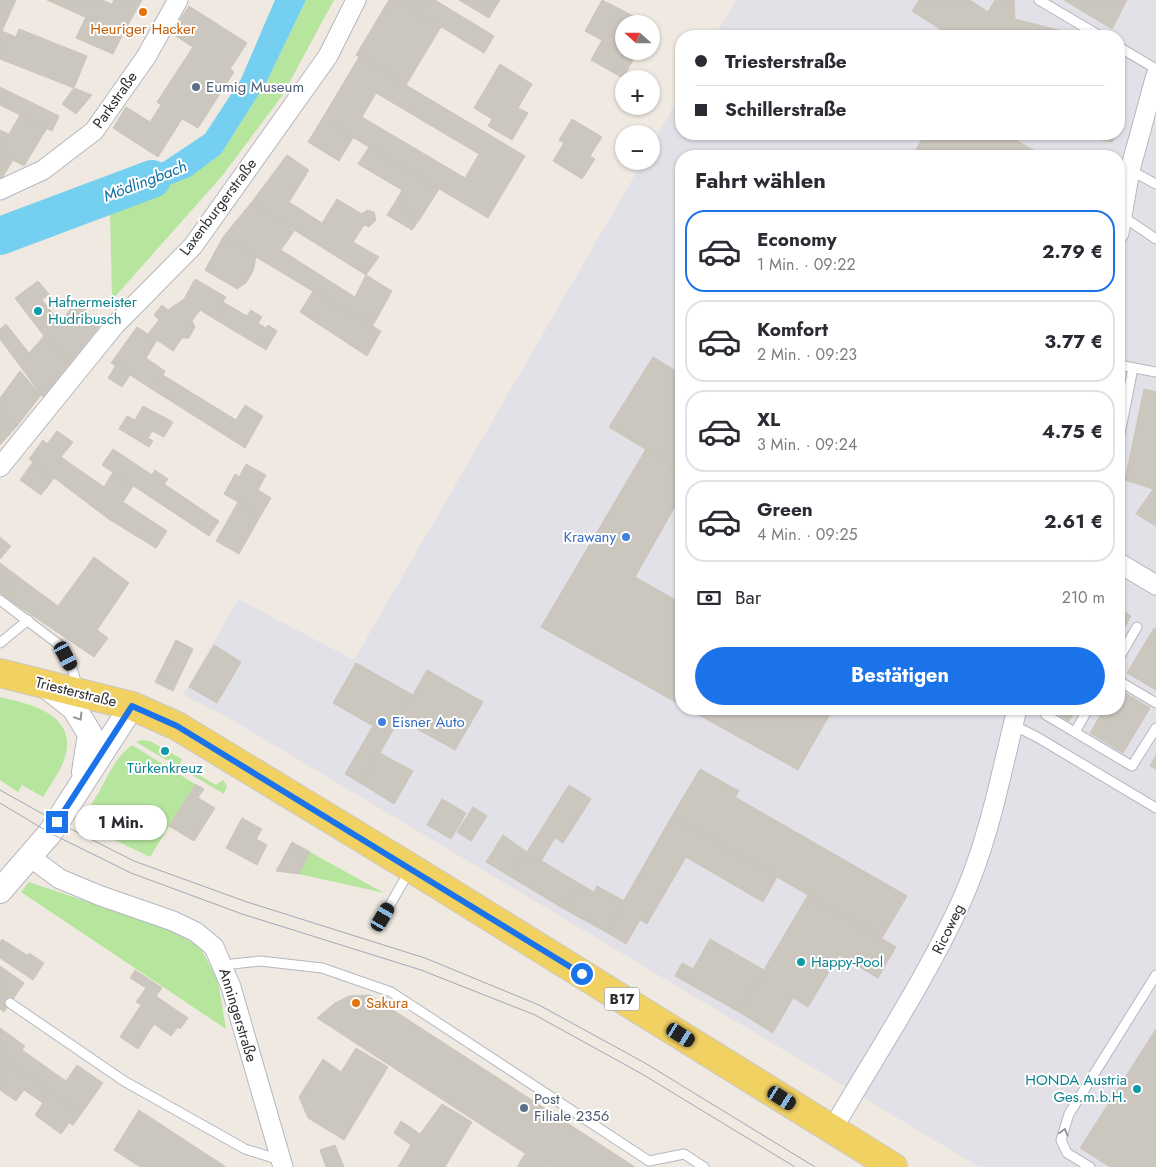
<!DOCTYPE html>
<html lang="de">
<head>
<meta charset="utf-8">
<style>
	body { margin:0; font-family:Jost,sans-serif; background:#f7f7f7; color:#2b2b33; height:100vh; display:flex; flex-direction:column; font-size:19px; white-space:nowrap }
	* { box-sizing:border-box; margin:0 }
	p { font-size:16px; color:#7c7c81 }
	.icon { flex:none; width:28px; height:28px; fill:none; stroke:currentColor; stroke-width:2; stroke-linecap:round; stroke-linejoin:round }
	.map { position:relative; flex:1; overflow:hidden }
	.details { position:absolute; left:675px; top:150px; width:450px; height:565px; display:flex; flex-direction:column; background:#fff; border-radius:20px; box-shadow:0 1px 4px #0004 }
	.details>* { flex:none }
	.top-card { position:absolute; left:675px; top:30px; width:450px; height:110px; border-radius:20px; box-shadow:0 1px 4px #0004; display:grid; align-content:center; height:110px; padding:0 20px; background:#fff }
	.needle { width:32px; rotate:291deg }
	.controls { position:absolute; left:615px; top:15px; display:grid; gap:10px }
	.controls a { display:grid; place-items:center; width:45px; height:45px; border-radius:50%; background:#fff; box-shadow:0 1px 4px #0004; font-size:25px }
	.end { position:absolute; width:22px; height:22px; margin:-11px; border:6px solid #1a73e8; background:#fff; box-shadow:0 0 0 2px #fff }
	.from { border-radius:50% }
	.bubble { position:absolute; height:35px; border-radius:18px; background:#fff; box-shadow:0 1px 4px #0004; font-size:16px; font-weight:700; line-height:35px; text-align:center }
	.car { position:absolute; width:15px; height:30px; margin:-15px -8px; border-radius:6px; box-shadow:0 0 4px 1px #0007; background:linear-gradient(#222 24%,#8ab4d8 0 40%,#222 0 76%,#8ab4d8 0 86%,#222 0) }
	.top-card b { display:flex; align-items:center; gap:18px; height:48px; font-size:19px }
	.top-card b+b { border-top:1px solid #e1e1e2 }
	.top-card i { width:12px; height:12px; background:#2b2b33 }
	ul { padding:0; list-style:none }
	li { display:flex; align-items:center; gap:15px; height:82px; margin:0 10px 8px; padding:0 10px; border:2px solid #e1e1e2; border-radius:20px }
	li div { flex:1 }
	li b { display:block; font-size:19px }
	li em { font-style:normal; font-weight:700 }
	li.on { border-color:#1a73e8 }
	li>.icon { width:45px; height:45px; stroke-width:1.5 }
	h2 { padding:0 20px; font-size:22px; line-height:60px }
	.pay { display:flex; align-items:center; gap:12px; height:55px; padding:0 20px; font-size:19px }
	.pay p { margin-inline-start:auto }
	.cta { display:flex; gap:10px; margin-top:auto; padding:10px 20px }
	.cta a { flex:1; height:58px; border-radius:30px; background:#1a73e8; color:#fff; font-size:20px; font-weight:700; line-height:58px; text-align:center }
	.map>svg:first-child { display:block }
</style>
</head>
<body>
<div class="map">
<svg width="1156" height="1167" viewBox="0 0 1156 1167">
	<rect width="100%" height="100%" fill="#efe9e1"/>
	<!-- industrial -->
	<path fill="#e3e1e8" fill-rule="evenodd" d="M 736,0 L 1156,0 L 1156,1167 L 979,1167 L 224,715 L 183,695 L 238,599 L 354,660 L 643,161 L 651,161 L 651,146 L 681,94 L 681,134 L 1119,134 L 1119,36 L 715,36 ZM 681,156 L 1119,156 L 1119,709 L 681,709 Z"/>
	<!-- green -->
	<g fill="#b6e59e">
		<polygon points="306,0 334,0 282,96 222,176 112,300 110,208 189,177 221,154 266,83"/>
		<path d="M 0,697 C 31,704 80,715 64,760 C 60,772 50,785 43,797 L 22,785 L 18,792 L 0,780 Z"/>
		<polygon points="142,740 150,741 182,759 180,764 216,785 223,780 227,786 224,794 136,742"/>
		<path d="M 132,745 L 195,784 L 150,857 L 75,821 C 104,799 105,765 132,745 Z"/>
		<polygon points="310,852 384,893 299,874"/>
		<polygon points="29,882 171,930 200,947 218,981 226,1029 21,892"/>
	</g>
	<!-- water -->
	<polygon fill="#75cff0" points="275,0 306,0 266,83 221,154 190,177 110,208 97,183 120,174 163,162 205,134 241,79"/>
	<!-- pier -->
	<polygon fill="#efe9e1" points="120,174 131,202 121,205 110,177"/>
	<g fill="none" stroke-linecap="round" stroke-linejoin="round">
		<!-- river -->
		<polyline stroke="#75cff0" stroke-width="38" points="0,236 152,179"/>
	</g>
	<!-- building -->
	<g fill="#cbc7bf" stroke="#cbc5ba" fill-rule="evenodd">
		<polygon points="0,0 16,0 2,31 16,37 19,29 87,56 74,88 0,59"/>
		<polygon points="47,0 102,0 112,4 114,0 142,0 123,34"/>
		<polygon points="389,0 397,0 441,27 406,85 356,55"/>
		<polygon points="397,0 435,0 494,36 484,53"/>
		<polygon points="459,0 500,0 489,18"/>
		<polygon points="602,0 649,24 624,24 624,51 636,51 633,57 585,31"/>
		<polygon points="919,0 970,0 988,12 995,0 1014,0 1015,19 1082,36 951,36 912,11"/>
		<polygon points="1064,0 1127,0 1112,29"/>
		<polygon points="189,6 247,43 230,69 234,72 198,128 182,119 158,157 113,128 126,107 150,122 161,105 157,102 193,47 171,33"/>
		<polygon points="86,17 123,34 113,54 76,38"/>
		<polygon points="602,40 634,58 623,78 591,60"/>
		<path d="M 359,57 L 525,156 L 488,218 L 322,119 ZM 376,93 L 479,154 L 465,178 L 362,117 Z"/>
		<polygon points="500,64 532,84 518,108 528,113 512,140 488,126 492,119 474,108"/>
		<polygon points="0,87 59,116 52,131 0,105"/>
		<polygon points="74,88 92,95 76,114 62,104"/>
		<polygon points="20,115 47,128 24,166 0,153 0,130 9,134"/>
		<polygon points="322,119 353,138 339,161 308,142"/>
		<polygon points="572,119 602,137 590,156 595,159 582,179 553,161 564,143 559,140"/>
		<polygon points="925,134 1005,134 1044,156 921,156 914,153"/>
		<polygon points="1104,134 1115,134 1112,142 1102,140"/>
		<polygon points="369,147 439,189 420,219 394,204 402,190 358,164"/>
		<polygon points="0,153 13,160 1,180 0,179"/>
		<polygon points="287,155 309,170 289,202 322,223 337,199 362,214 367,210 374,212 376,220 369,227 364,225 353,242 379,257 366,275 251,203"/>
		<polygon points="251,203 294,231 281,250 355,297 366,275 392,291 372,327 223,237"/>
		<polygon points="394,204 420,219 412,230 387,215"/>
		<polygon points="223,237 256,257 253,271 246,283 237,289 205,270"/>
		<polygon points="195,279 226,297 213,318 200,310 192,321 195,327 189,338 182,338 173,351 148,334 159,320 154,315 162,305 168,310 184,299"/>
		<polygon points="38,281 49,294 42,300 60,322 78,300 99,327 70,363 44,336 15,298"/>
		<polygon points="313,291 381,331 367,356 300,312"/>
		<polygon points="223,302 247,316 251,310 262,317 258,323 266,328 268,325 277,331 266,350 213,318"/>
		<polygon points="6,324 29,353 44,336 70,363 43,397 0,339 0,329"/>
		<polygon points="137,327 157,340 146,358 165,371 155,391 111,363"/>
		<polygon points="653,357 681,374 681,471 609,427"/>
		<polygon points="116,365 130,375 122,387 108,378"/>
		<polygon points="20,371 41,395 17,426 0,408 0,398"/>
		<polygon points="163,375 236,420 245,405 263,416 245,448 155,391"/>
		<polygon points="1144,389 1156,392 1156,526 1136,514 1153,489 1125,480"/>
		<polygon points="143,406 173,422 164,437 152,431 148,438 153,441 149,447 119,429 127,416 135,420"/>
		<polygon points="0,408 17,426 0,445"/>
		<polygon points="57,431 73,442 61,457 104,487 113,472 133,486 123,502 167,531 156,548 110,520 29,459 43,440 47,444"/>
		<polygon points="113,449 152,475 155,470 168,479 164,484 219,521 209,536 102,465"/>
		<polygon points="646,449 681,471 681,496 635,577 681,603 681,705 541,627"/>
		<polygon points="33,462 54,478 41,495 20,480"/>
		<polygon points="246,464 266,475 258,490 271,498 261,515 224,494 235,474 239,477"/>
		<polygon points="238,502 261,515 239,554 216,541"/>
		<polygon points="0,537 11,546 0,559"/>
		<polygon points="94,557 129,583 97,630 108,638 94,657 5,597 20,578 58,606"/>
		<polygon points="0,563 20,578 5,597 0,593"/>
		<polygon points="1119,608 1131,616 1119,637"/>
		<polygon points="1154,628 1156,629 1156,690 1127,673"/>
		<polygon points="176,640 193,649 173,691 155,682"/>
		<polygon points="214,645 241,662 217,703 189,687"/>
		<polygon points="356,663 413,695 362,784 345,774 373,726 333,703"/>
		<polygon points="427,670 483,702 455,750 399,719"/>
		<polygon points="1119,689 1150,708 1123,753 1090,733 1104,709 1119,709"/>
		<polygon points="688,709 833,709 798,770"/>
		<polygon points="1055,709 1076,709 1069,721 1053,712"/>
		<polygon points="380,753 413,771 394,804 362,784"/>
		<polygon points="1156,755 1156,769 1150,766"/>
		<polygon points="700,769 739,791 735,797 907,896 882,938 672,816"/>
		<polygon points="195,784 204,789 198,798 190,793"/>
		<polygon points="569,785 591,799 563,843 555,838 541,861 527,852"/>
		<polygon points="190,793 215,808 194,841 169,826"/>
		<polygon points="442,799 466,813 451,839 427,825"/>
		<polygon points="473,807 487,816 471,841 457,832"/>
		<polygon points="672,816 777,877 763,902 686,857 647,924 640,920 626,944 606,932"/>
		<polygon points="242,818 262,829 256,839 267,845 257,865 226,848"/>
		<polygon points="503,835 527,852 511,877 486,862"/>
		<polygon points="292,842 310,852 299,874 276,871"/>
		<polygon points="527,852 580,884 564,909 511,877"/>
		<polygon points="580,884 594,892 597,886 624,901 606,932 564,909"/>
		<polygon points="808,895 896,947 878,978 839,955 808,1007 793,998 773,1033 739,1012"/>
		<polygon points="2,939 28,956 29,953 44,963 33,980 0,958 0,942"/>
		<polygon points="710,939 764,970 739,1012 675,976 682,963 693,969"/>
		<polygon points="0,966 24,983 4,1012 0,1009"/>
		<polygon points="135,970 162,988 156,996 188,1018 180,1029 178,1027 171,1036 154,1024 138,1049 120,1037 141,1005 136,1002 146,988 130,978"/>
		<polygon points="370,995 635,1167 546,1167 317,1018 335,1003 349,996"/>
		<polygon points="0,1028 25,1046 22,1050 66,1081 77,1065 103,1083 81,1114 0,1057"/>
		<polygon points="1156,1029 1156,1167 1110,1167 1080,1148"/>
		<polygon points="356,1048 388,1067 344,1140 308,1118 299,1097 323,1059 341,1072"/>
		<polygon points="0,1057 81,1114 73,1125 69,1123 61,1134 35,1115 43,1103 24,1090 16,1101 0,1090"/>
		<polygon points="442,1104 472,1122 445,1167 398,1167 411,1145 394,1133 401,1121 420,1134"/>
		<polygon points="139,1110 226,1167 140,1167 114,1150"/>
		<polygon points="335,1145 344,1167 326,1167 320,1150"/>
		<polygon points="525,1154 544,1167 517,1167"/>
	</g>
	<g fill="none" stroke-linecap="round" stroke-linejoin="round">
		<!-- service casing -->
		<g stroke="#b4b7c1" stroke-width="11">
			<g id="service">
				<polyline points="1039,0 1100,36"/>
				<polyline points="1119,47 1156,69"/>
				<polyline points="1130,170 1156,184"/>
				<polyline points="1122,216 1156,239"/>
				<polyline points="1119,365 1156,372"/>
				<polyline points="1119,439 1133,368"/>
				<polyline points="0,600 61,646 71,665 78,688"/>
				<polyline points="0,643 28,620"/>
				<polyline points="1119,658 1137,627"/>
				<polyline points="1119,681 1156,703"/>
				<polyline points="1048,709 1046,715 1132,766 1156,728"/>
				<polyline points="1013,725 1037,737 1156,808"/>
				<polyline points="1075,732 1088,709"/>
				<polyline points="383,917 410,870"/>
				<polyline points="223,965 260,961 322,968 391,992 649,1161 684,1154 704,1167"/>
				<polyline points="10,1003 124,1081 245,1149 280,1160"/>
				<polyline points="1090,1167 1067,1153 1061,1140 1069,1114 1156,975"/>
			</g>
		</g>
		<!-- minor casing -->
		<g stroke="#b4b7c1" stroke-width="21">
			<g id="minor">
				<polyline points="0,190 43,170 94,131 146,57 178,0"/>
				<polyline points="1119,233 1130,170 1156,75"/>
				<polyline points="0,467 115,325 193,246 328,56 356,0"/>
				<polyline points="1119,563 1156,585"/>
				<polyline points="30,857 60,879 101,896 173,921 196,932 214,947 231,987 283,1167"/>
				<path d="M 832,1130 C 876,1054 925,981 961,902 C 989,841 1001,773 1017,709"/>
			</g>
		</g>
		<!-- tertiary casing -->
		<g stroke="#b4b7c1" stroke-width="26">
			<g id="tertiary">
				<polyline points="45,685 74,708 90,734 84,772"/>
				<polyline points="0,891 50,833 132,706"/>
			</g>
		</g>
		<!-- primary casing -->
		<g stroke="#c9c9c9" stroke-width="30">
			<polyline id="primary" points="0,673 132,706 177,726 411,868 893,1167"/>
		</g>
		<!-- service -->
		<use href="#service" stroke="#fff" stroke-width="9"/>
		<!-- minor -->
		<use href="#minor" stroke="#fff" stroke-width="19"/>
		<!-- tertiary -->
		<use href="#tertiary" stroke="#fff" stroke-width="24"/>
		<!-- primary -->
		<use href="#primary" stroke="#f2d163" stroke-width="28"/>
		<!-- tram -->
		<g stroke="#a3a6b8" stroke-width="1">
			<polyline points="0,790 57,822 134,861 247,902 425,958 539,1005 645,1063 815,1167"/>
			<polyline points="0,803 50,833 131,873 242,914 421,970 535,1015 642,1074 795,1167"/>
		</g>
	</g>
	<!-- one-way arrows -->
	<defs><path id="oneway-chevron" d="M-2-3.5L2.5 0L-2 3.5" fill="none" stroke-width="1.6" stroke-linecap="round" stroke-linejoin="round" transform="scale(1.25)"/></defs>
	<g stroke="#969696">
		<use href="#oneway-chevron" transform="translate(79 717) rotate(58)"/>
		<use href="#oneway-chevron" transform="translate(1064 1132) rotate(-75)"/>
	</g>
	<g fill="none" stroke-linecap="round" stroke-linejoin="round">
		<!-- route -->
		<polyline stroke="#1a73e8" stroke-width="6" points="57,822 132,706 177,726 582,974"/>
	</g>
	<!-- markers -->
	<g fill="#e8710a" stroke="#fff" stroke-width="2">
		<circle cx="143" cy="12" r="5"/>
		<circle cx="356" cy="1003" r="5"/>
	</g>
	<g fill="#5c6f8a" stroke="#fff" stroke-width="2">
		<circle cx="196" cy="87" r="5"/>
		<circle cx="524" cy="1108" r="5"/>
	</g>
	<g fill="#0f9aa8" stroke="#fff" stroke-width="2">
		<circle cx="38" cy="311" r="5"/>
		<circle cx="165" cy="751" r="5"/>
		<circle cx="801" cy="962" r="5"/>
		<circle cx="1137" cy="1089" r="5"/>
	</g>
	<g fill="#3f7fe0" stroke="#fff" stroke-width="2">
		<circle cx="626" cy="537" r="5"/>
		<circle cx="382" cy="722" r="5"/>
	</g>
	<g text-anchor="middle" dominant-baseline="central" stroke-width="4" stroke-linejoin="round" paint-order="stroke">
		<!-- shield labels -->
		<rect fill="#fff" stroke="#6d6d6d" stroke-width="1" x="604.5" y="987.5" width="35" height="23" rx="4"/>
		<g font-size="14" font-weight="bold" fill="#2e2e2e">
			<text x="622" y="999">B17</text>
		</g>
		<!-- food labels -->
		<g font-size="15" fill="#c56008" stroke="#fff">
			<text x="143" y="29">Heuriger Hacker</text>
			<text x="366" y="1003" text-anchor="start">Sakura</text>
		</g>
		<!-- service labels -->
		<g font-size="15" fill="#4e5e75" stroke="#fff" text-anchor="start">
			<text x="206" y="87">Eumig Museum</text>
			<text x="534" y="1099">Post<tspan x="534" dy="17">Filiale 2356</tspan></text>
		</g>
		<!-- street labels -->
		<g font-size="15" fill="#2e2e2e" stroke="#fff">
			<text transform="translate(115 100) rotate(-55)">Parkstraße</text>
			<text transform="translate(218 207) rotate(-53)">Laxenburgerstraße</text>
			<text transform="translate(76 692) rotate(14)">Triesterstraße</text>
			<text transform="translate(948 929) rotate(-64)">Ricoweg</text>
			<text transform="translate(238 1015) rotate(73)">Anningerstraße</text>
		</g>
		<!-- culture labels -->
		<g font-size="15" fill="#0d838f" stroke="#fff" text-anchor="start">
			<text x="48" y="302">Hafnermeister<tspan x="48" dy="17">Hudribusch</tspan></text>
			<text x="165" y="768" text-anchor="middle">Türkenkreuz</text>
			<text x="811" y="962">Happy-Pool</text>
			<text x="1127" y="1080" text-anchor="end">HONDA Austria<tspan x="1127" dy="17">Ges.m.b.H.</tspan></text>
		</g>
		<!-- shop labels -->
		<g font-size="15" fill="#366cbe" stroke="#fff" text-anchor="end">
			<text x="616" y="537">Krawany</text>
			<text x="392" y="722" text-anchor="start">Eisner Auto</text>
		</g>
		<!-- water labels -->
		<g font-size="16" font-style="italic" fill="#0d6fa3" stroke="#fff">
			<text transform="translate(145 181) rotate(-21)">Mödlingbach</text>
		</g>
	</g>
</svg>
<div class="controls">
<a><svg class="needle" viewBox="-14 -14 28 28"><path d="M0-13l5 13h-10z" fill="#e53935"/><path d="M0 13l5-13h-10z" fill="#7c7c81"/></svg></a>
<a>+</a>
<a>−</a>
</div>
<i class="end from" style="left:582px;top:974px"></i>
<i class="end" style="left:57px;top:822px"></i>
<div class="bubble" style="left:75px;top:805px;width:92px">1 Min.</div>
<i class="car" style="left:66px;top:656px;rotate:152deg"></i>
<i class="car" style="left:383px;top:917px;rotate:30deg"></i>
<i class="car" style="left:681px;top:1035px;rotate:122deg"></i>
<i class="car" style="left:782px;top:1098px;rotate:122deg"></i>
<div class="top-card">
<b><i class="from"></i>Triesterstraße</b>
<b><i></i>Schillerstraße</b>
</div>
<section class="details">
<h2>Fahrt wählen</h2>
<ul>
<li class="on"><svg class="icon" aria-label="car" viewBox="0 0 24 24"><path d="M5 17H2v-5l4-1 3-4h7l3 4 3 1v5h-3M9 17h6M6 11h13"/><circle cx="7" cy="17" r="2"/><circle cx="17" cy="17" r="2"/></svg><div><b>Economy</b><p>1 Min. · 09:22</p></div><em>2.79 €</em></li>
<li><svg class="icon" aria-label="car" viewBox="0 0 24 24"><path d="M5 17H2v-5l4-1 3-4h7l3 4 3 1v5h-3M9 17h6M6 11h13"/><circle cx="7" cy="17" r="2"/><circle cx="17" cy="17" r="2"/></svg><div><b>Komfort</b><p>2 Min. · 09:23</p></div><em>3.77 €</em></li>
<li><svg class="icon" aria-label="car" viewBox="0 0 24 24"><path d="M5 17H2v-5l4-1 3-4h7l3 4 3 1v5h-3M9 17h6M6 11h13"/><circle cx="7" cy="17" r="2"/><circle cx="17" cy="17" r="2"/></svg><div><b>XL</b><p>3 Min. · 09:24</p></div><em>4.75 €</em></li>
<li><svg class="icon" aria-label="car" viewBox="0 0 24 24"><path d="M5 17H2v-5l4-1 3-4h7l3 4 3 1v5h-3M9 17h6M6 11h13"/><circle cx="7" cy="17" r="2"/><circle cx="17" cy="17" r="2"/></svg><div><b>Green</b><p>4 Min. · 09:25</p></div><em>2.61 €</em></li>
</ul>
<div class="pay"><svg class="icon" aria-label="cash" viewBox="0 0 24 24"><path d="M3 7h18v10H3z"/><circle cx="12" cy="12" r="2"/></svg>Bar<p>210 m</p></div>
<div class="cta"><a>Bestätigen</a></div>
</section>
</div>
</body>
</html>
